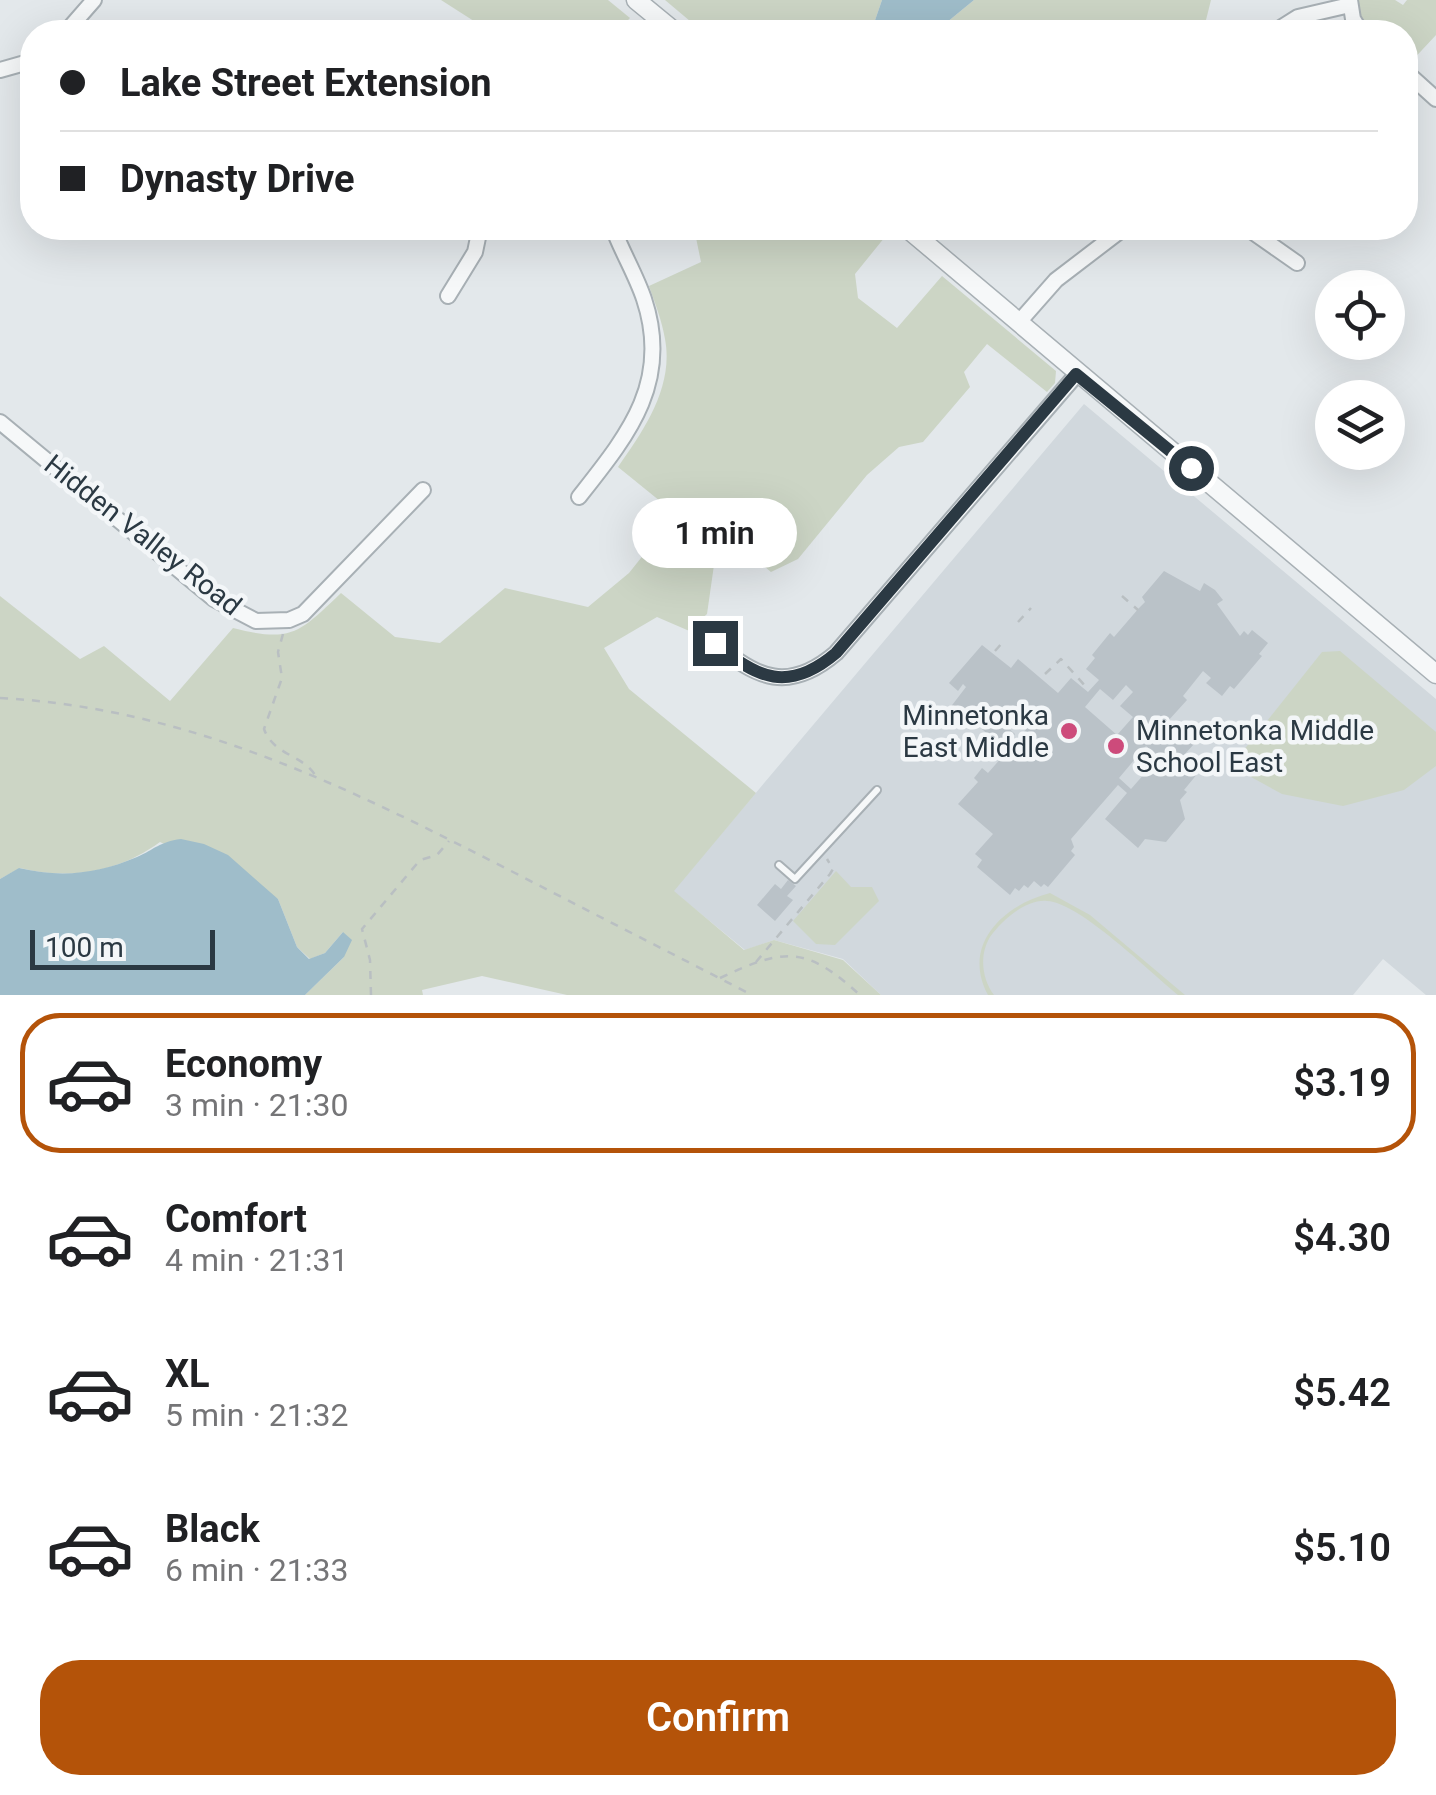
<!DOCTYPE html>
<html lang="en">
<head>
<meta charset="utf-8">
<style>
	body { margin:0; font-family:Roboto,sans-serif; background:#f2f2f2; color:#202124; height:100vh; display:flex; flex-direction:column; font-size:38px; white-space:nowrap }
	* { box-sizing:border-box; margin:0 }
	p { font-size:32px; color:#757577 }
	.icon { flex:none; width:55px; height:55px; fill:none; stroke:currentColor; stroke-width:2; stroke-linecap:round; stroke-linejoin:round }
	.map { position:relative; height:995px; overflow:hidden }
	.panel { display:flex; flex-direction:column; background:#fff; flex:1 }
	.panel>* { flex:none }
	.top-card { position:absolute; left:20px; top:20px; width:1398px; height:220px; border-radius:40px; box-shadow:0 10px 40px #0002; display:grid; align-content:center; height:220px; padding:0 40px; background:#fff }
	.tools { position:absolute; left:1315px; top:270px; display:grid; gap:20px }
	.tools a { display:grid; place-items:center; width:90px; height:90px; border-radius:50%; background:#fff; box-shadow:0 10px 40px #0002; font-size:50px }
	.scale { position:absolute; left:30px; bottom:25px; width:185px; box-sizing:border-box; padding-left:10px; border:5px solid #2b3943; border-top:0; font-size:28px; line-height:35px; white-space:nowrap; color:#2b3943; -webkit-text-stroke:8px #f3f6f8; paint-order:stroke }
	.end { position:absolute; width:45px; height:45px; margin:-22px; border:12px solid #2b3943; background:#fff; box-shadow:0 0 0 5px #fff }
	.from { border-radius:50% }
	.bubble { position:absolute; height:70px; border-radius:35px; background:#fff; box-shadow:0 10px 40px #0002; font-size:32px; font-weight:600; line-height:70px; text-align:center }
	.top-card b { display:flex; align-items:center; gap:35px; height:95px; font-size:38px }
	.top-card b+b { border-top:2px solid #e0e0e0 }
	.top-card i { width:25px; height:25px; background:#202124 }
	ul { padding:18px 0 0; list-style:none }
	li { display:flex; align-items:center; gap:30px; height:140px; margin:0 20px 15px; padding:0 20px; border:5px solid transparent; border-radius:40px }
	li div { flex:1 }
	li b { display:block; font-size:38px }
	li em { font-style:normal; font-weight:600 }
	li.selected { border-color:#b45309 }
	li>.icon { width:90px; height:90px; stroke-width:1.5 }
	.button { display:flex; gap:20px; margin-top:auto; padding:20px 40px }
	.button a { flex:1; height:115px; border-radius:40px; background:#b45309; color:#fff; font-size:40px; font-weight:600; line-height:115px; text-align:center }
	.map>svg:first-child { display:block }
</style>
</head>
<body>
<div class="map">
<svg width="1436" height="995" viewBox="0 0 1436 995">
	<rect width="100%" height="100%" fill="#e3e8eb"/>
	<!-- built -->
	<polygon fill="#d1d8dd" points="1084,404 1436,699 1436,995 1426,995 1383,959 1353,995 881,995 843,959 774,940 745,950 673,891"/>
	<!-- green -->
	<g fill="#ccd5c5">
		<polygon points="441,0 608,0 630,18 617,32 491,32"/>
		<polygon points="665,0 882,0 871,32 703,32"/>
		<polygon points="974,0 1211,0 1203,32 935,32"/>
		<polygon points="1358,0 1395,0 1403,5 1407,0 1436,0 1436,35 1408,65 1405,63 1405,32 1371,32 1361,19"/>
		<path d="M 694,228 L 883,228 L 889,232 L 855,274 L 858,298 L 897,328 L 942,276 L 1056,371 L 1055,383 L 1047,392 L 987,344 L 964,372 L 970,387 L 923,442 L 899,447 L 867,475 L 798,559 L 771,572 L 747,552 L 716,551 L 707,614 L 698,622 L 694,633 L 657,617 L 604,648 L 629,689 L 756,793 L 674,891 L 744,950 L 774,940 L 843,960 L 881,995 L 890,995 L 567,995 L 482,976 L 422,990 L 423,995 L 305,995 L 344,957 L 343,932 L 325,953 L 310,959 L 297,947 L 278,899 L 160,842 C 117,873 70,880 20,868 L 0,879 L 0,596 L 80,659 L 104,646 L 170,701 L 233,628 C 292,643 299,633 341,593 L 395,637 L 440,643 L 505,588 L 588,607 L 629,573 L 676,514 L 618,467 C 644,430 674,387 665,339 C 662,321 655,303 649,286 L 701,262 Z"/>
		<polygon points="1340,651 1436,732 1436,766 1404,790 1343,806 1282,794 1231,766 1322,652"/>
		<polygon points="836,871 851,887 872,887 879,901 835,945 816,944 793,921"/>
		<path d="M 1050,893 L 1090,915 L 1185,995 L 1178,995 C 1151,973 1079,902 1047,901 C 1026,899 1002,920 990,937 C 979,955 982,979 994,995 L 988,995 C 961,945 1003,905 1050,893 Z"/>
	</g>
	<!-- water -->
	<g fill="#9fbdca">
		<polygon points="882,0 974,0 935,32 871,32"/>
		<path d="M 181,839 L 204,844 L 228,855 L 278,899 L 297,947 L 309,959 L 325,953 L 343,932 L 352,940 L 344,957 L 305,995 L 0,995 L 0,879 L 19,868 C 61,878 97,874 137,857 C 155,849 159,842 181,839 Z"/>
	</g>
	<!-- building -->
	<g fill="#bac2c8" fill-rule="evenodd">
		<path d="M 1164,571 L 1200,591 L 1204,583 L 1215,590 L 1223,600 L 1217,604 L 1240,636 L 1244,631 L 1248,635 L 1252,630 L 1268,643 L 1259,654 L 1262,656 L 1234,689 L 1230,686 L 1222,696 L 1206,683 L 1211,678 L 1203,671 L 1183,696 L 1187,700 L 1168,721 L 1194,744 L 1183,756 L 1187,759 L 1185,762 L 1198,773 L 1184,790 L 1187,792 L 1180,800 L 1185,819 L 1166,842 L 1145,839 L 1138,848 L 1105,819 L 1127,793 L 1118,785 L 1071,839 L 1074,847 L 1071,851 L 1075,855 L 1048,887 L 1044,884 L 1041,887 L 1034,881 L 1028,888 L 1024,885 L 1019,891 L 1015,888 L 1010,895 L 977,867 L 982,860 L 975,854 L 993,834 L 958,804 L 978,782 L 974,778 L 982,768 L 988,773 L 1038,716 L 1025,705 L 1007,727 L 1015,734 L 1001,751 L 992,743 L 994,740 L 970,718 L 962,727 L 946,713 L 966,687 L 963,684 L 958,691 L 949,683 L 982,645 L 1011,668 L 1018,659 L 1058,693 L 1071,678 L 1088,692 L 1099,680 L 1086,669 L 1095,658 L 1092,655 L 1110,633 L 1114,637 L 1139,608 L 1145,602 L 1142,597 ZM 1126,685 L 1133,692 L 1120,706 L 1133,717 L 1117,735 L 1085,707 L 1100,689 L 1113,700 ZM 1146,746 L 1159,757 L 1131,789 L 1119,778 Z"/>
		<polygon points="788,880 796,886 787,896 793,900 775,921 757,905 775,884 781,889"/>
	</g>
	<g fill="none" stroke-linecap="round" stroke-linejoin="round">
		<!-- service casing -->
		<g stroke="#a8b0b5" stroke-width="10">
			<polyline id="service" points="779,865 795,879 877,790"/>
		</g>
		<!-- minor casing -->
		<g stroke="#a8b0b5" stroke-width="18">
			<g id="minor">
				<polyline points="1350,0 1353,19 1361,32"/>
				<polyline points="66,32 94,0"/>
				<polyline points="1274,32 1298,17 1350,5"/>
				<polyline points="0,70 32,61"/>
				<polyline points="1405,71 1436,99"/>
				<polyline points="1247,228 1297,263"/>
				<polyline points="448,296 475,252 480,228"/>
				<polyline points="1019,322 1056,280 1124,228"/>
				<polyline points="0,422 214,599 256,621 289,620 303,614 423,490"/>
				<path d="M 579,497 C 627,436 672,383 644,299 C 636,275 622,252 613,228"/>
				<path d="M 715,643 C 757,679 789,693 836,653 L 1077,374"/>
			</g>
		</g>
		<!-- tertiary casing -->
		<g stroke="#a8b0b5" stroke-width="21">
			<g id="tertiary">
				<polyline points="636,0 675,32"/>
				<polyline points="907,228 1436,674"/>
			</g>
		</g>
		<!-- path -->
		<g stroke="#b9bfc2" stroke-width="2.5" stroke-dasharray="8 8" stroke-linecap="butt">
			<polyline points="1122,596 1138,610"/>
			<polyline points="1018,622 1031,608"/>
			<path d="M 283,634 L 278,652 L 282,678 L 264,729 C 273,755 303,755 315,775"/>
			<polyline points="995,651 1002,643"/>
			<polyline points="1045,674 1061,659 1087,688"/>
			<path d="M 0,698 C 190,708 349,788 515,873 C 594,914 673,954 752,995"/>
			<polyline points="756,962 830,874 833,869 827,859"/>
			<path d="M 720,978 C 786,947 806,946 860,995"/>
			<polyline points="371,995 370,960 362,929 420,860 437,855 449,841"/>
		</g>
		<!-- service -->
		<use href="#service" stroke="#f6f8f9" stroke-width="6"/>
		<!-- minor -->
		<use href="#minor" stroke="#f6f8f9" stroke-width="14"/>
		<!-- tertiary -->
		<use href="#tertiary" stroke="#f6f8f9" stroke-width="18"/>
	</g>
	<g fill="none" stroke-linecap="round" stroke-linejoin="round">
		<!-- route -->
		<path stroke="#2b3943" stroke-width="12" d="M 715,643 C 757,679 789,693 836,653 L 1076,374 L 1191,468"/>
	</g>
	<!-- markers -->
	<g fill="#cd4b7b" stroke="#f3f6f8" stroke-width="4">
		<circle cx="1069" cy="731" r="10"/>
		<circle cx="1116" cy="746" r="10"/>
	</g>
	<g text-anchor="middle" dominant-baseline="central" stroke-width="9" stroke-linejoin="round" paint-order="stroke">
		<!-- street labels -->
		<g font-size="28" fill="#2b3943" stroke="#f3f6f8">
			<text transform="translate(143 535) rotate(38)">Hidden Valley Road</text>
		</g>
		<!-- poi labels -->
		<g font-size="28" fill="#2b3943" stroke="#f3f6f8" text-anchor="end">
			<text x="1049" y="715">Minnetonka<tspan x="1049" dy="32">East Middle</tspan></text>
			<text x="1136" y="730" text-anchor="start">Minnetonka Middle<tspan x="1136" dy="32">School East</tspan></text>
		</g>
	</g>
</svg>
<div class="tools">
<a><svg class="icon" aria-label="locate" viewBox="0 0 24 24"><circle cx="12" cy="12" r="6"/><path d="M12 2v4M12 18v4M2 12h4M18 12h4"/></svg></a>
<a><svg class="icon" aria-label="layers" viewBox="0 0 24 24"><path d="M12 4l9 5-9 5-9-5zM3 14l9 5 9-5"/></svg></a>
</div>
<div class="scale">100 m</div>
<i class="end from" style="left:1191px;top:468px"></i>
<i class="end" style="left:715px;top:643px"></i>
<div class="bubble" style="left:632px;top:498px;width:165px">1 min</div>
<div class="top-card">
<b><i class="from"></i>Lake Street Extension</b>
<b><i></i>Dynasty Drive</b>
</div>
</div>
<section class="panel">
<ul>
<li class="selected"><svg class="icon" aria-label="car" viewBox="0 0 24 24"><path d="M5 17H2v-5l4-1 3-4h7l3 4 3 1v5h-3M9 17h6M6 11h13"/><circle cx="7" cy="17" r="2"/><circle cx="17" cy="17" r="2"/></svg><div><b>Economy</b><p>3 min · 21:30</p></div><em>$3.19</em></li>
<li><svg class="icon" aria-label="car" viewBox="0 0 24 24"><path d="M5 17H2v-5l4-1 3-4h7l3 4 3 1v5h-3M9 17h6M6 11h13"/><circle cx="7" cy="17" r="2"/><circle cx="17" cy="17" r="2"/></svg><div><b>Comfort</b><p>4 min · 21:31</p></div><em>$4.30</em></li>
<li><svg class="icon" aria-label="car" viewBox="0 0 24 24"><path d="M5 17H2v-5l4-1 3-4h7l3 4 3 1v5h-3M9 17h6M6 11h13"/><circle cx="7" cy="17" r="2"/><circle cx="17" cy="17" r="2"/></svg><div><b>XL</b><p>5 min · 21:32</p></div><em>$5.42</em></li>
<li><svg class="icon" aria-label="car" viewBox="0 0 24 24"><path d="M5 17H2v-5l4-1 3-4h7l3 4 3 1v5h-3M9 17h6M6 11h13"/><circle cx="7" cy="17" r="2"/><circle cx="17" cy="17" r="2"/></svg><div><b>Black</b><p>6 min · 21:33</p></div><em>$5.10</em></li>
</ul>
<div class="button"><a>Confirm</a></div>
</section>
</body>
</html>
